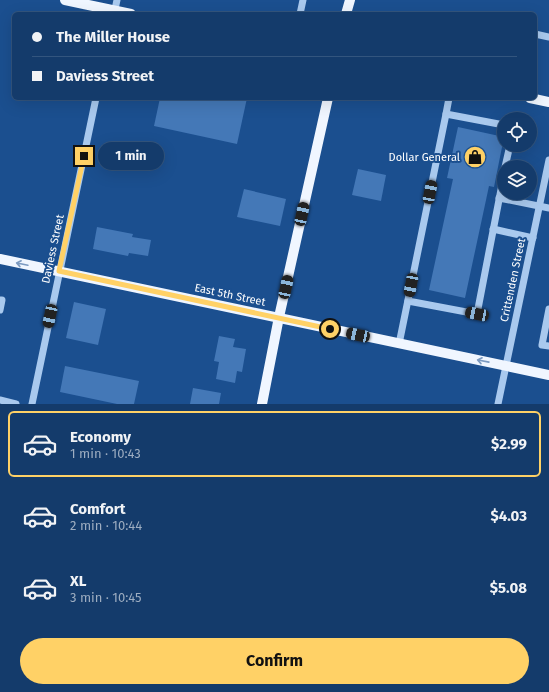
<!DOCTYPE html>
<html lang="en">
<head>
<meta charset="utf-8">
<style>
	body { margin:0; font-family:"Fira Sans",sans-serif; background:#214673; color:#f1f3f6; height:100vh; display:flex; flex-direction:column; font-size:15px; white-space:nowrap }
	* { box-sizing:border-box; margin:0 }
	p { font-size:13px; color:#9dadc1 }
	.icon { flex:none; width:22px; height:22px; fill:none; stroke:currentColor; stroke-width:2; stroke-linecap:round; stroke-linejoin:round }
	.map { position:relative; height:404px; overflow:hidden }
	.side { display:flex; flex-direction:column; background:#143b6b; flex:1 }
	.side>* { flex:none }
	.banner { position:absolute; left:12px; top:12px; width:525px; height:88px; border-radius:6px; box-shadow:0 4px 16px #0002,0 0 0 1px #33557e; display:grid; align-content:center; height:88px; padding:0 20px; background:#143b6b }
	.buttons { position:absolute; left:497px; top:112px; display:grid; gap:8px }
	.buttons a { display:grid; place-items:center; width:40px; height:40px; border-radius:50%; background:#143b6b; box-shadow:0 4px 16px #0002,0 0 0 1px #33557e; font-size:20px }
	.end { position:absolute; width:18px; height:18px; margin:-9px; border:5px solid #ffd166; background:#111; box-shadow:0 0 0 2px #111 }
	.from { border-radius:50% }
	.bubble { position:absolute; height:28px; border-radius:14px; background:#143b6b; box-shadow:0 4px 16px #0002,0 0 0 1px #33557e; font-size:13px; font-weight:700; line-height:28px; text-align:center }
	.car { position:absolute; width:12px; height:24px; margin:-12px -6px; border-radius:5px; box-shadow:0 0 3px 1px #0007; background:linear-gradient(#222 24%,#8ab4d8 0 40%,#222 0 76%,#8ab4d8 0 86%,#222 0) }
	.banner b { display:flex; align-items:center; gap:14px; height:38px; font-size:15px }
	.banner b+b { border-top:1px solid #33557e }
	.banner i { width:10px; height:10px; background:#f1f3f6 }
	ul { padding:7px 0 0; list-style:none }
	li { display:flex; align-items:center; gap:12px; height:66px; margin:0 8px 6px; padding:0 12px; border:2px solid transparent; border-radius:6px }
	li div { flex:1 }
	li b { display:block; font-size:15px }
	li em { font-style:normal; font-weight:700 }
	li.active { border-color:#ffd166 }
	li>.icon { width:36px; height:36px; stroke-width:1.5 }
	.primary-button { display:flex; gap:8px; margin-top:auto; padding:8px 20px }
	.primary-button a { flex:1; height:46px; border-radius:24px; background:#ffd166; color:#111; font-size:16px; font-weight:700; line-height:46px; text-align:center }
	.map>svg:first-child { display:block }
</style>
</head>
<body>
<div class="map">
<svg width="549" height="404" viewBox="0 0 549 404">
	<rect width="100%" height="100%" fill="#1b4f8f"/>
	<!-- building -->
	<g fill="#4478b7">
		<polygon points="160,98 247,98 237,144 154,126"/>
		<polygon points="458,127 504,137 494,187 489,186 465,298 429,290 453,179 447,178"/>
		<polygon points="358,169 386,175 381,201 352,195"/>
		<polygon points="244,189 286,199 280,226 237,217"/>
		<polygon points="97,227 133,234 132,237 151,240 148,256 129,253 128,256 93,249"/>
		<polygon points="74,302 106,309 98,345 66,338"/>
		<polygon points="219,336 235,339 233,347 246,349 242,372 237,371 235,383 216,379 219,362 214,361"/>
		<polygon points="65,366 139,381 134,404 117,404 60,392"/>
		<polygon points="193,388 221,393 219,404 190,404"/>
	</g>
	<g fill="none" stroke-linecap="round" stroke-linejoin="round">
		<!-- minor -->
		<g stroke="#a9c9ee" stroke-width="7">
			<polyline points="114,14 117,0"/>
			<polyline points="300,14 303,0"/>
			<polyline points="535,34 549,37"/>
			<polyline points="446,114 449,98"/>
			<polyline points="505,167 510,145"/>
			<polyline points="499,198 549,208"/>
			<polyline points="493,229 533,238"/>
			<polyline points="0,300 2,300 0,310"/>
			<polyline points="408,301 477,314 504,174"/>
			<polyline points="549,309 542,345 549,346"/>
			<polyline points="399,344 446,114 504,125"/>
			<polyline points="0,400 16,404"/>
			<polyline points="32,404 96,98"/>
			<polyline points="498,404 549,160"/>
		</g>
		<!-- major -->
		<g stroke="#f0f6ff" stroke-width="10">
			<polyline points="65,0 131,14"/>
			<polyline points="346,14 350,0"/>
			<polyline points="530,98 549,102"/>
			<polyline points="0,259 549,375"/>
			<polyline points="262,404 279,317 328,98"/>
		</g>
	</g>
	<!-- one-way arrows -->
	<defs><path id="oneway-shaft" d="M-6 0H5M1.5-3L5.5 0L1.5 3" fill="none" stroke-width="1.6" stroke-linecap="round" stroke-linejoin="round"/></defs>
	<g stroke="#7b9ac1">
		<use href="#oneway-shaft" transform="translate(22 264) rotate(-168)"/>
		<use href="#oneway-shaft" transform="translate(483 361) rotate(-169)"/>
	</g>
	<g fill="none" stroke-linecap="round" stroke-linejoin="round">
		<!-- route -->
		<polyline stroke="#ffd166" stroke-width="5" points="84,156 59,271 330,329"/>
	</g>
	<!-- icons -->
	<defs>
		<g id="shop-disc" transform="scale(1.15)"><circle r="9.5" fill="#ffd166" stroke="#1b4f8f"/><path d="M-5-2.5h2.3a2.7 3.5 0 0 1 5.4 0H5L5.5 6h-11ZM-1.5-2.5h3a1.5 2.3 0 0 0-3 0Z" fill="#111"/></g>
	</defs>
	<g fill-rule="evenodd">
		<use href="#shop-disc" x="475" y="157"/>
	</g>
	<g text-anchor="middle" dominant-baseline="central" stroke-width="4" stroke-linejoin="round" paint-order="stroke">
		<!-- poi labels -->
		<g font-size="11" fill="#fff" stroke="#1b4f8f" text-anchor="end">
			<text x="460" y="157">Dollar General</text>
		</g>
		<!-- street labels -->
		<g font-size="11" fill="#fff" stroke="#1b4f8f">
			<text transform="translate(53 249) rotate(-78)">Daviess Street</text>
			<text transform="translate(513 280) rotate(-78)">Crittenden Street</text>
			<text transform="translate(230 295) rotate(12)">East 5th Street</text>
		</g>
	</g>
</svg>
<div class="buttons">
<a><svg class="icon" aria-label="locate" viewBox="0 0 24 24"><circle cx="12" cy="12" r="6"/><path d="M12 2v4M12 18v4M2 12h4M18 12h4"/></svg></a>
<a><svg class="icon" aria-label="layers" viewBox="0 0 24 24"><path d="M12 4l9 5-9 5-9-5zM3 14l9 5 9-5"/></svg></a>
</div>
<i class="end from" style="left:330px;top:329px"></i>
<i class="end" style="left:84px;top:156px"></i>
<div class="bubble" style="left:98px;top:142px;width:66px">1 min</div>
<i class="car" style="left:430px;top:192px;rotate:11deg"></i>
<i class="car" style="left:302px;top:214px;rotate:12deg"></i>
<i class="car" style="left:411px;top:285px;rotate:191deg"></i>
<i class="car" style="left:286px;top:287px;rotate:12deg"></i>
<i class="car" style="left:477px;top:314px;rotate:281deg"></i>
<i class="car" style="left:50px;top:316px;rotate:192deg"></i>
<i class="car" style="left:358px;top:335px;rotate:282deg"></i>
<div class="banner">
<b><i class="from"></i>The Miller House</b>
<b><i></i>Daviess Street</b>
</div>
</div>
<section class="side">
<ul>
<li class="active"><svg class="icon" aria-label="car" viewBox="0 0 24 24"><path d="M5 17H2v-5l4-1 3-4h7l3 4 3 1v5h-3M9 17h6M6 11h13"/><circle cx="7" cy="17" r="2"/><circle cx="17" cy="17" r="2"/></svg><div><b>Economy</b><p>1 min · 10:43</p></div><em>$2.99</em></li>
<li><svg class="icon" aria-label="car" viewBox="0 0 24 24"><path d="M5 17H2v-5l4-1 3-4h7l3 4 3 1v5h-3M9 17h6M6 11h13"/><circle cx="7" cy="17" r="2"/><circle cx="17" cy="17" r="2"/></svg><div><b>Comfort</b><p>2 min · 10:44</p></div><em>$4.03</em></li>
<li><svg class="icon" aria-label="car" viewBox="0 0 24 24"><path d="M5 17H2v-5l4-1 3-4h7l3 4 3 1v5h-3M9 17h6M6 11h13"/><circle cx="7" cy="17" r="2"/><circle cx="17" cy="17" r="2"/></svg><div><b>XL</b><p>3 min · 10:45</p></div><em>$5.08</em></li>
</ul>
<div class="primary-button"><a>Confirm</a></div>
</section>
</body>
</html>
